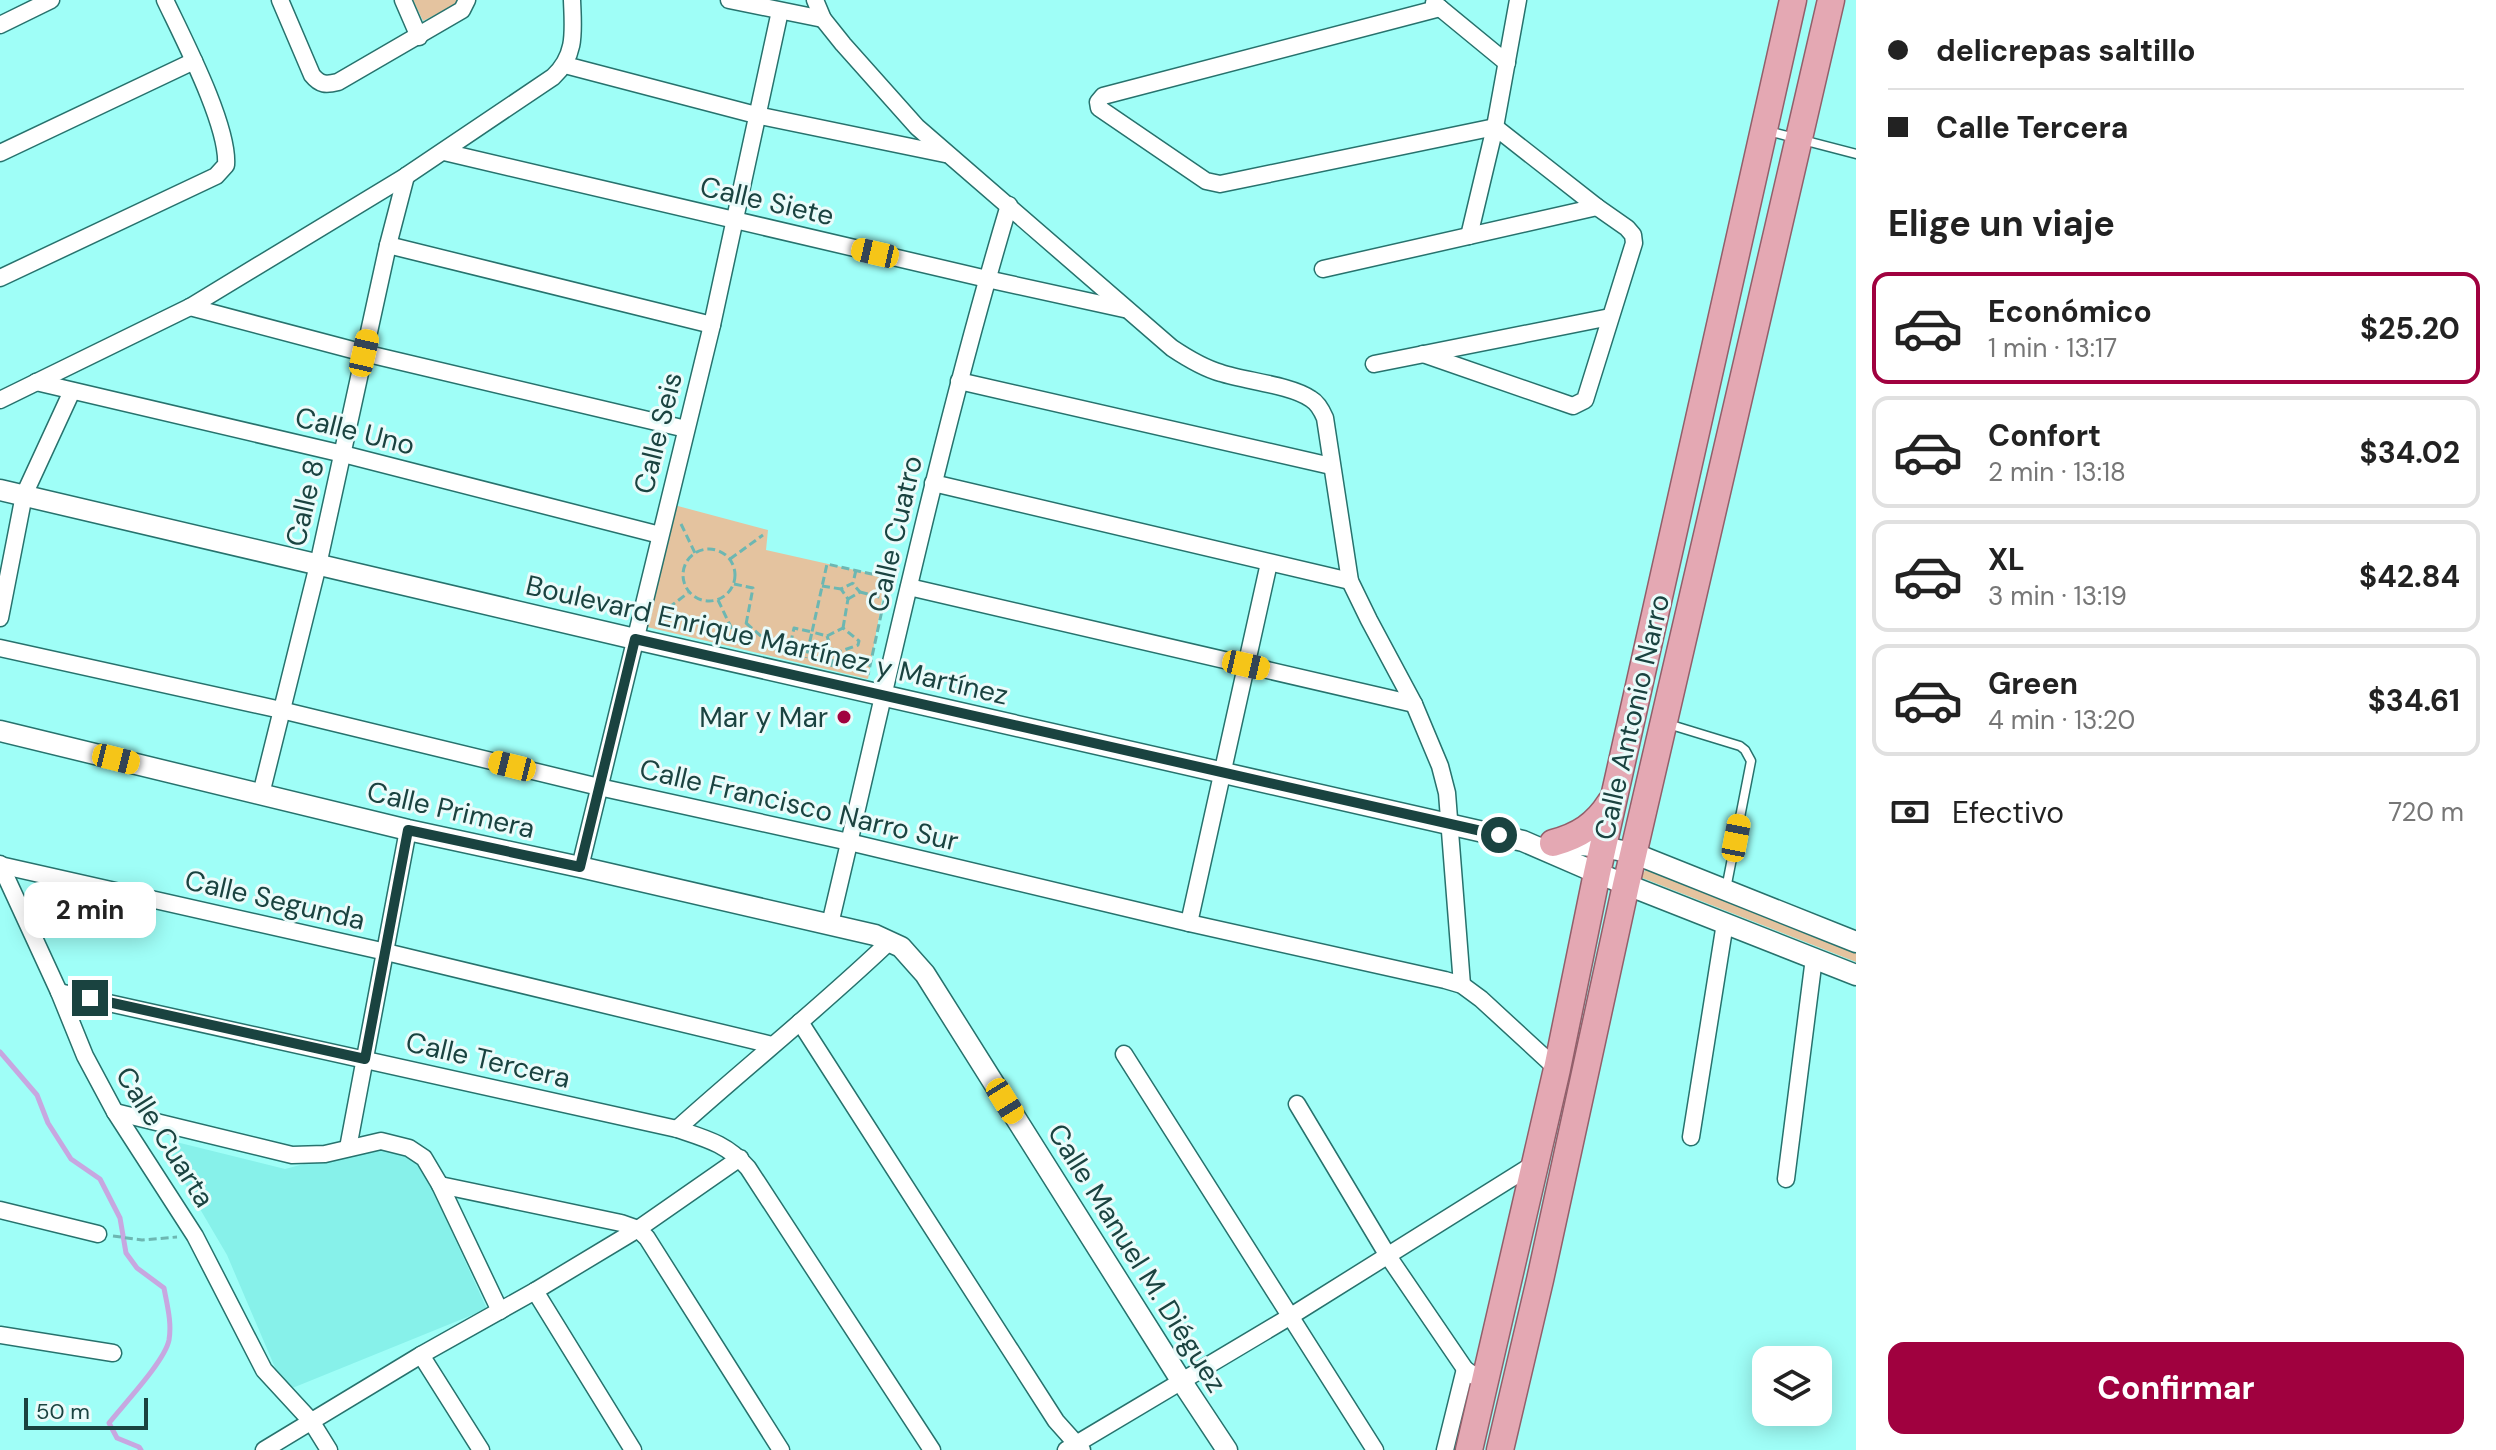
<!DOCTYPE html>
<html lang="es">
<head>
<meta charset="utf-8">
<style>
	body { margin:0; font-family:"DM Sans",sans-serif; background:#f2f2f2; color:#222; height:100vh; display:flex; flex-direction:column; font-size:30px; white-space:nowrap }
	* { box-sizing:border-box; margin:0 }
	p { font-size:26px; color:#767676 }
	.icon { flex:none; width:44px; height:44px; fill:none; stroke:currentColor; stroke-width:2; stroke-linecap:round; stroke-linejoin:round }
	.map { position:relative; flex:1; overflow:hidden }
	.panel { display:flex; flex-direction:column; background:#fff; width:640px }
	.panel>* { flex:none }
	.hud { display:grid; align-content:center; height:176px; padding:0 32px; background:#fff }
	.buttons { position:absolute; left:1752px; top:1346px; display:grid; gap:16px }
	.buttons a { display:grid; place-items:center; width:80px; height:80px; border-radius:16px; background:#fff; box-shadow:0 4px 20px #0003; font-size:40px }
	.scale { position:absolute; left:24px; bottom:20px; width:124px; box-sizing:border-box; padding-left:8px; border:4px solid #1a4340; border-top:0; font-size:22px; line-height:28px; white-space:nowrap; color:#1a4340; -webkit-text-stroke:6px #eafbfa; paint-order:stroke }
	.end { position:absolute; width:36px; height:36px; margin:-18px; border:10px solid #1a4340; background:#fff; box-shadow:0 0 0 4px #fff }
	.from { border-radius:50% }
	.bubble { position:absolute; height:56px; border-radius:16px; background:#fff; box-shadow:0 4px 20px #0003; font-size:26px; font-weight:700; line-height:56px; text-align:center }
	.car { position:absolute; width:24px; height:48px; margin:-24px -12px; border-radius:10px; box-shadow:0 0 6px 2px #0007; background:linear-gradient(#f5c518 24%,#345 0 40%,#f5c518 0 76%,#345 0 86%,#f5c518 0) }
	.hud b { display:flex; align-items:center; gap:28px; height:76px; font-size:30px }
	.hud b+b { border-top:2px solid #e0e0e0 }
	.hud i { width:20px; height:20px; background:#222 }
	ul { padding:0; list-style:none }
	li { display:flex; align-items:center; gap:24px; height:112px; margin:0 16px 12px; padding:0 16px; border:4px solid #e0e0e0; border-radius:16px }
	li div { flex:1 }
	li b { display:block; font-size:30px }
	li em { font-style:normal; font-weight:700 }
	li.active { border-color:#a0013f }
	li>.icon { width:72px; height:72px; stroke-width:1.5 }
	h2 { padding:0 32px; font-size:36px; line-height:96px }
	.pay { display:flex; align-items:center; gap:20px; height:88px; padding:0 32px; font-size:30px }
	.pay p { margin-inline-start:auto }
	.primary-button { display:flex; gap:16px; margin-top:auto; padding:16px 32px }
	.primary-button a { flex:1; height:92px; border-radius:16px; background:#a0013f; color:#fff; font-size:32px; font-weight:700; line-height:92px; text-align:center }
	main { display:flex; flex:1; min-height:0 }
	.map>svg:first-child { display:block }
</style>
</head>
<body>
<main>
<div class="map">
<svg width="1856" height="1450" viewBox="0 0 1856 1450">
	<rect width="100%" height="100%" fill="#9ffef7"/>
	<!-- built -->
	<polygon fill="#87f1ea" points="172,1141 285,1169 373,1146 417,1156 487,1309 285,1391 227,1255 173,1163"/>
	<!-- green -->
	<g fill="#e4c39f">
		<polygon points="413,0 461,0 461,2 423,21"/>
		<polygon points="674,505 768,530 766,550 886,577 868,679 647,627"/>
		<polygon points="1648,867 1856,950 1856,962 1640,877"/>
	</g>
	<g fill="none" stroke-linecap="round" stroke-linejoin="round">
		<!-- stream -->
		<path stroke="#c7a7e0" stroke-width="5" d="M 0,1052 L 37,1095 L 48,1123 L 71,1159 L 100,1179 L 120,1218 L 126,1253 L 137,1268 L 164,1288 C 167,1305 172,1322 169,1340 C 165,1361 123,1405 109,1423 L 117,1438 L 139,1447 L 141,1450"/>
		<!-- service casing -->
		<g stroke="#27726d" stroke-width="11">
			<g id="service">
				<polyline points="1768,131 1856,154"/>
				<polyline points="1668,724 1740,746 1745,750 1751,761 1726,889"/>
			</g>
		</g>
		<!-- minor casing -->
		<g stroke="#27726d" stroke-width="19">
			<g id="minor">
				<path d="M 280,0 L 312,75 C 320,85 326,85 338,82 L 462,10 L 467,0"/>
				<polyline points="403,0 419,37"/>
				<polyline points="729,0 823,19"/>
				<path d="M 815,0 L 823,19 L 843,44 L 917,127 L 1172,348 C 1187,358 1203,368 1221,373 C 1245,381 1291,385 1311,399 C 1318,403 1322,411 1325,418 L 1350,581 L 1369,620 L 1414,704 L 1440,766 L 1447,793 L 1462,985"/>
				<polyline points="1434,3 1507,63"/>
				<polyline points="0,25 51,0"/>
				<polyline points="565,65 756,115 945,154"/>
				<polyline points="444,152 987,279 1124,309"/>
				<polyline points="0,153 194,61"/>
				<polyline points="1469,236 1495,127 1518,0"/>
				<polyline points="388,245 712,325"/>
				<polyline points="1323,269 1597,207"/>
				<path d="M 0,278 L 216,176 L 226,165 C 229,126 183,38 165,0"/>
				<polyline points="190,307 364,353 686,429"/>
				<polyline points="1423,354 1573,406 1585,400 1634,243 1633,235 1627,228 1597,207 1495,127 1220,184 1206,181 1099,108 1098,102 1103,96 1440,8"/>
				<polyline points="1374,364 1610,317"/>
				<polyline points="959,381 1331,466"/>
				<polyline points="36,382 343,454 660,535"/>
				<path d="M 0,400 L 190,307 L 406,176 L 553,77 C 577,55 573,30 572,0"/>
				<polyline points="933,483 1350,581"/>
				<polyline points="909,587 1414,704"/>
				<polyline points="0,618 24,495 72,391"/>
				<polyline points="0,648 281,710 599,787 849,842 1189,923 1445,980 1462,985 1481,999 1557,1069"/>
				<polyline points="261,794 318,565 388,245 406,176"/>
				<polyline points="0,864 59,992 85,1056 115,1112 195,1236 264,1370 311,1421 329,1450"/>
				<polyline points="0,865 386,952 772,1045"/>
				<polyline points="580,867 712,325 780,11"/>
				<polyline points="1189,923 1269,563"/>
				<path d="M 830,924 C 887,684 938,442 1009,205"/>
				<path d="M 59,992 L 677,1129 C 707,1139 727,1144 748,1168 L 932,1450"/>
				<polyline points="800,1022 1056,1421 1082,1450"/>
				<polyline points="1124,1054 1375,1450"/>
				<polyline points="1297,1104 1388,1256 1465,1369 1485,1384"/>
				<polyline points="115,1112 292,1155 325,1154 381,1141 409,1148 424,1158 440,1185 500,1311"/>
				<path d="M 677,1129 C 747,1066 821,1007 890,941"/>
				<polyline points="1691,1137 1725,923"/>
				<polyline points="348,1148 408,830"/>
				<polyline points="1786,1179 1814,958"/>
				<polyline points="440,1185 621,1223 638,1229 647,1238 781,1450"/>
				<polyline points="0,1210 98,1234"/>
				<polyline points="535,1291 633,1450"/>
				<polyline points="0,1335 113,1353"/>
				<polyline points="421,1355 481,1450"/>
				<polyline points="264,1450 421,1355 535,1291 638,1229 740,1158"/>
				<polyline points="1066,1450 1291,1316 1534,1164"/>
				<polyline points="1445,1450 1465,1369"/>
			</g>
		</g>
		<!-- tertiary casing -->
		<g stroke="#27726d" stroke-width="23">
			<g id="tertiary">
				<polyline points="0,490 635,639 1523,841 1597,873 1856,975"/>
				<polyline points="0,731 408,830 580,867 875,935 901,947 925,974 1182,1382 1227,1450"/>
				<polyline points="1558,843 1603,847 1633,853 1856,942"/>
			</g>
		</g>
		<!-- primary casing -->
		<g stroke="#925f6a" stroke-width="29">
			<g id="primary">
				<path d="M 1553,843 C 1579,836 1596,825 1610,803"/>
				<polyline points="1469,1450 1557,1069 1597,873 1793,0"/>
				<polyline points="1500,1450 1540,1280 1626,885 1831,0"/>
			</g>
		</g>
		<!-- path -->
		<g stroke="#6db7b2" stroke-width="3" stroke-dasharray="8 4" stroke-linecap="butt">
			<polyline points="681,524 695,553"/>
			<circle cx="709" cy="575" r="26"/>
			<polyline points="730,559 763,535"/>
			<polyline points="734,584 753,588 742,645"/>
			<polyline points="822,586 841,589"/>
			<polyline points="860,592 883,598"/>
			<polyline points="848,599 860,592 853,584"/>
			<polyline points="718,600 738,642"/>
			<polyline points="659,615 688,593"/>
			<polyline points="746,623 779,652"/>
			<polyline points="843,628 848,599 841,589 853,583 856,570"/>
			<polyline points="827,636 843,628 859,641 858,645 833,654"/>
			<polyline points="788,655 794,628 812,632 806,658"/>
			<polyline points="832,667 833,654 827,636 812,632 827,564 889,578 868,675"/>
			<polyline points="113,1236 142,1240 177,1237"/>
		</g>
		<!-- service -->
		<use href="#service" stroke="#fff" stroke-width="8"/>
		<!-- minor -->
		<use href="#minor" stroke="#fff" stroke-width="16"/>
		<!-- tertiary -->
		<use href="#tertiary" stroke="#fff" stroke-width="20"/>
		<!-- primary -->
		<use href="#primary" stroke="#e4a8b3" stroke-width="26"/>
	</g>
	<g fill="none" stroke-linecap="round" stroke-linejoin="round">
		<!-- route -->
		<polyline stroke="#1a4340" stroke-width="10" points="90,998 365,1059 408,830 580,867 635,639 1499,835"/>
	</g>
	<!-- markers -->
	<circle fill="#a0013f" stroke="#eafbfa" stroke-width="3" cx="844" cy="717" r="8"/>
	<g text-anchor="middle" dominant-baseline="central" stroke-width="6" stroke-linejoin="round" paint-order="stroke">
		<!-- street labels -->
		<g font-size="28" fill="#1a4340" stroke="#eafbfa">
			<text transform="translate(767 201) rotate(13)">Calle Siete</text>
			<text transform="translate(355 431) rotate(14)">Calle Uno</text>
			<text transform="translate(658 433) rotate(-76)">Calle Seis</text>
			<text transform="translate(305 503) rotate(-77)">Calle 8</text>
			<text transform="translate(895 534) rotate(-77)">Calle Cuatro</text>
			<text transform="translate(767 640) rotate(13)">Boulevard Enrique Martínez y Martínez</text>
			<text transform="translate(1632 717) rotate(-77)">Calle Antonio Narro</text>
			<text transform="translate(799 805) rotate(13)">Calle Francisco Narro Sur</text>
			<text transform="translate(451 810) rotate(13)">Calle Primera</text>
			<text transform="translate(275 900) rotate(13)">Calle Segunda</text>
			<text transform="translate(488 1060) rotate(13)">Calle Tercera</text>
			<text transform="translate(165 1137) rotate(58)">Calle Cuarta</text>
			<text transform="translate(1137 1258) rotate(58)">Calle Manuel M. Diéguez</text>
		</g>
		<!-- poi labels -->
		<g font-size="28" fill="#1a4340" stroke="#eafbfa" text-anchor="end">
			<text x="828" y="717">Mar y Mar</text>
		</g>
	</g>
</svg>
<div class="buttons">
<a><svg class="icon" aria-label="layers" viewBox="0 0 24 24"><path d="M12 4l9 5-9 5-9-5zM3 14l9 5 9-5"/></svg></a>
</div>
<div class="scale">50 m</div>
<i class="end from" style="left:1499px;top:835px"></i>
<i class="end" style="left:90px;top:998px"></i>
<div class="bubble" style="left:24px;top:882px;width:132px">2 min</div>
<i class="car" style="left:875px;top:253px;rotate:283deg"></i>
<i class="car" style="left:364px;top:353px;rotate:13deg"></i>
<i class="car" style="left:1246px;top:665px;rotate:103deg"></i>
<i class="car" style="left:116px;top:759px;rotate:104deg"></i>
<i class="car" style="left:512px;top:766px;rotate:284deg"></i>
<i class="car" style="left:1736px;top:838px;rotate:11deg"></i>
<i class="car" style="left:1005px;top:1101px;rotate:148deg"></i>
</div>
<section class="panel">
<div class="hud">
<b><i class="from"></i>delicrepas saltillo</b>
<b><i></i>Calle Tercera</b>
</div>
<h2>Elige un viaje</h2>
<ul>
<li class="active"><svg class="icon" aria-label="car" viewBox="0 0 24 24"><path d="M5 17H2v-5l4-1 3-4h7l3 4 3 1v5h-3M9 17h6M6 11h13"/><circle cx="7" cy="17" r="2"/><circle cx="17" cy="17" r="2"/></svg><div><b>Económico</b><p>1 min · 13:17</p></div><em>$25.20</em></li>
<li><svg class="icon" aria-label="car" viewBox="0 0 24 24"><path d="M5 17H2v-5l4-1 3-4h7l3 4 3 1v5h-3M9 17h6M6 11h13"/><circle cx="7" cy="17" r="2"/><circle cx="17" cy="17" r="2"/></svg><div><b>Confort</b><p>2 min · 13:18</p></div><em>$34.02</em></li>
<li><svg class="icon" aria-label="car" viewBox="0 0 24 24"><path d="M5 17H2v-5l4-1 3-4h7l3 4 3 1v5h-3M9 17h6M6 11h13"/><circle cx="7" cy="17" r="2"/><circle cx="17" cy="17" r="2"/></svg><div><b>XL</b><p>3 min · 13:19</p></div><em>$42.84</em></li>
<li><svg class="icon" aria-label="car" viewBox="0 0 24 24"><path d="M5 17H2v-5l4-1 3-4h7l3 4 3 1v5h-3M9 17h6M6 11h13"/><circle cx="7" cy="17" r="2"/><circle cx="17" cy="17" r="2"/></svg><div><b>Green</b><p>4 min · 13:20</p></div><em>$34.61</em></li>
</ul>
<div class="pay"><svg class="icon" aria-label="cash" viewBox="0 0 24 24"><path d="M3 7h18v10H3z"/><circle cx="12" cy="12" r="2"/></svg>Efectivo<p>720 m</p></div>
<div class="primary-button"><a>Confirmar</a></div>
</section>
</main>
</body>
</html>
